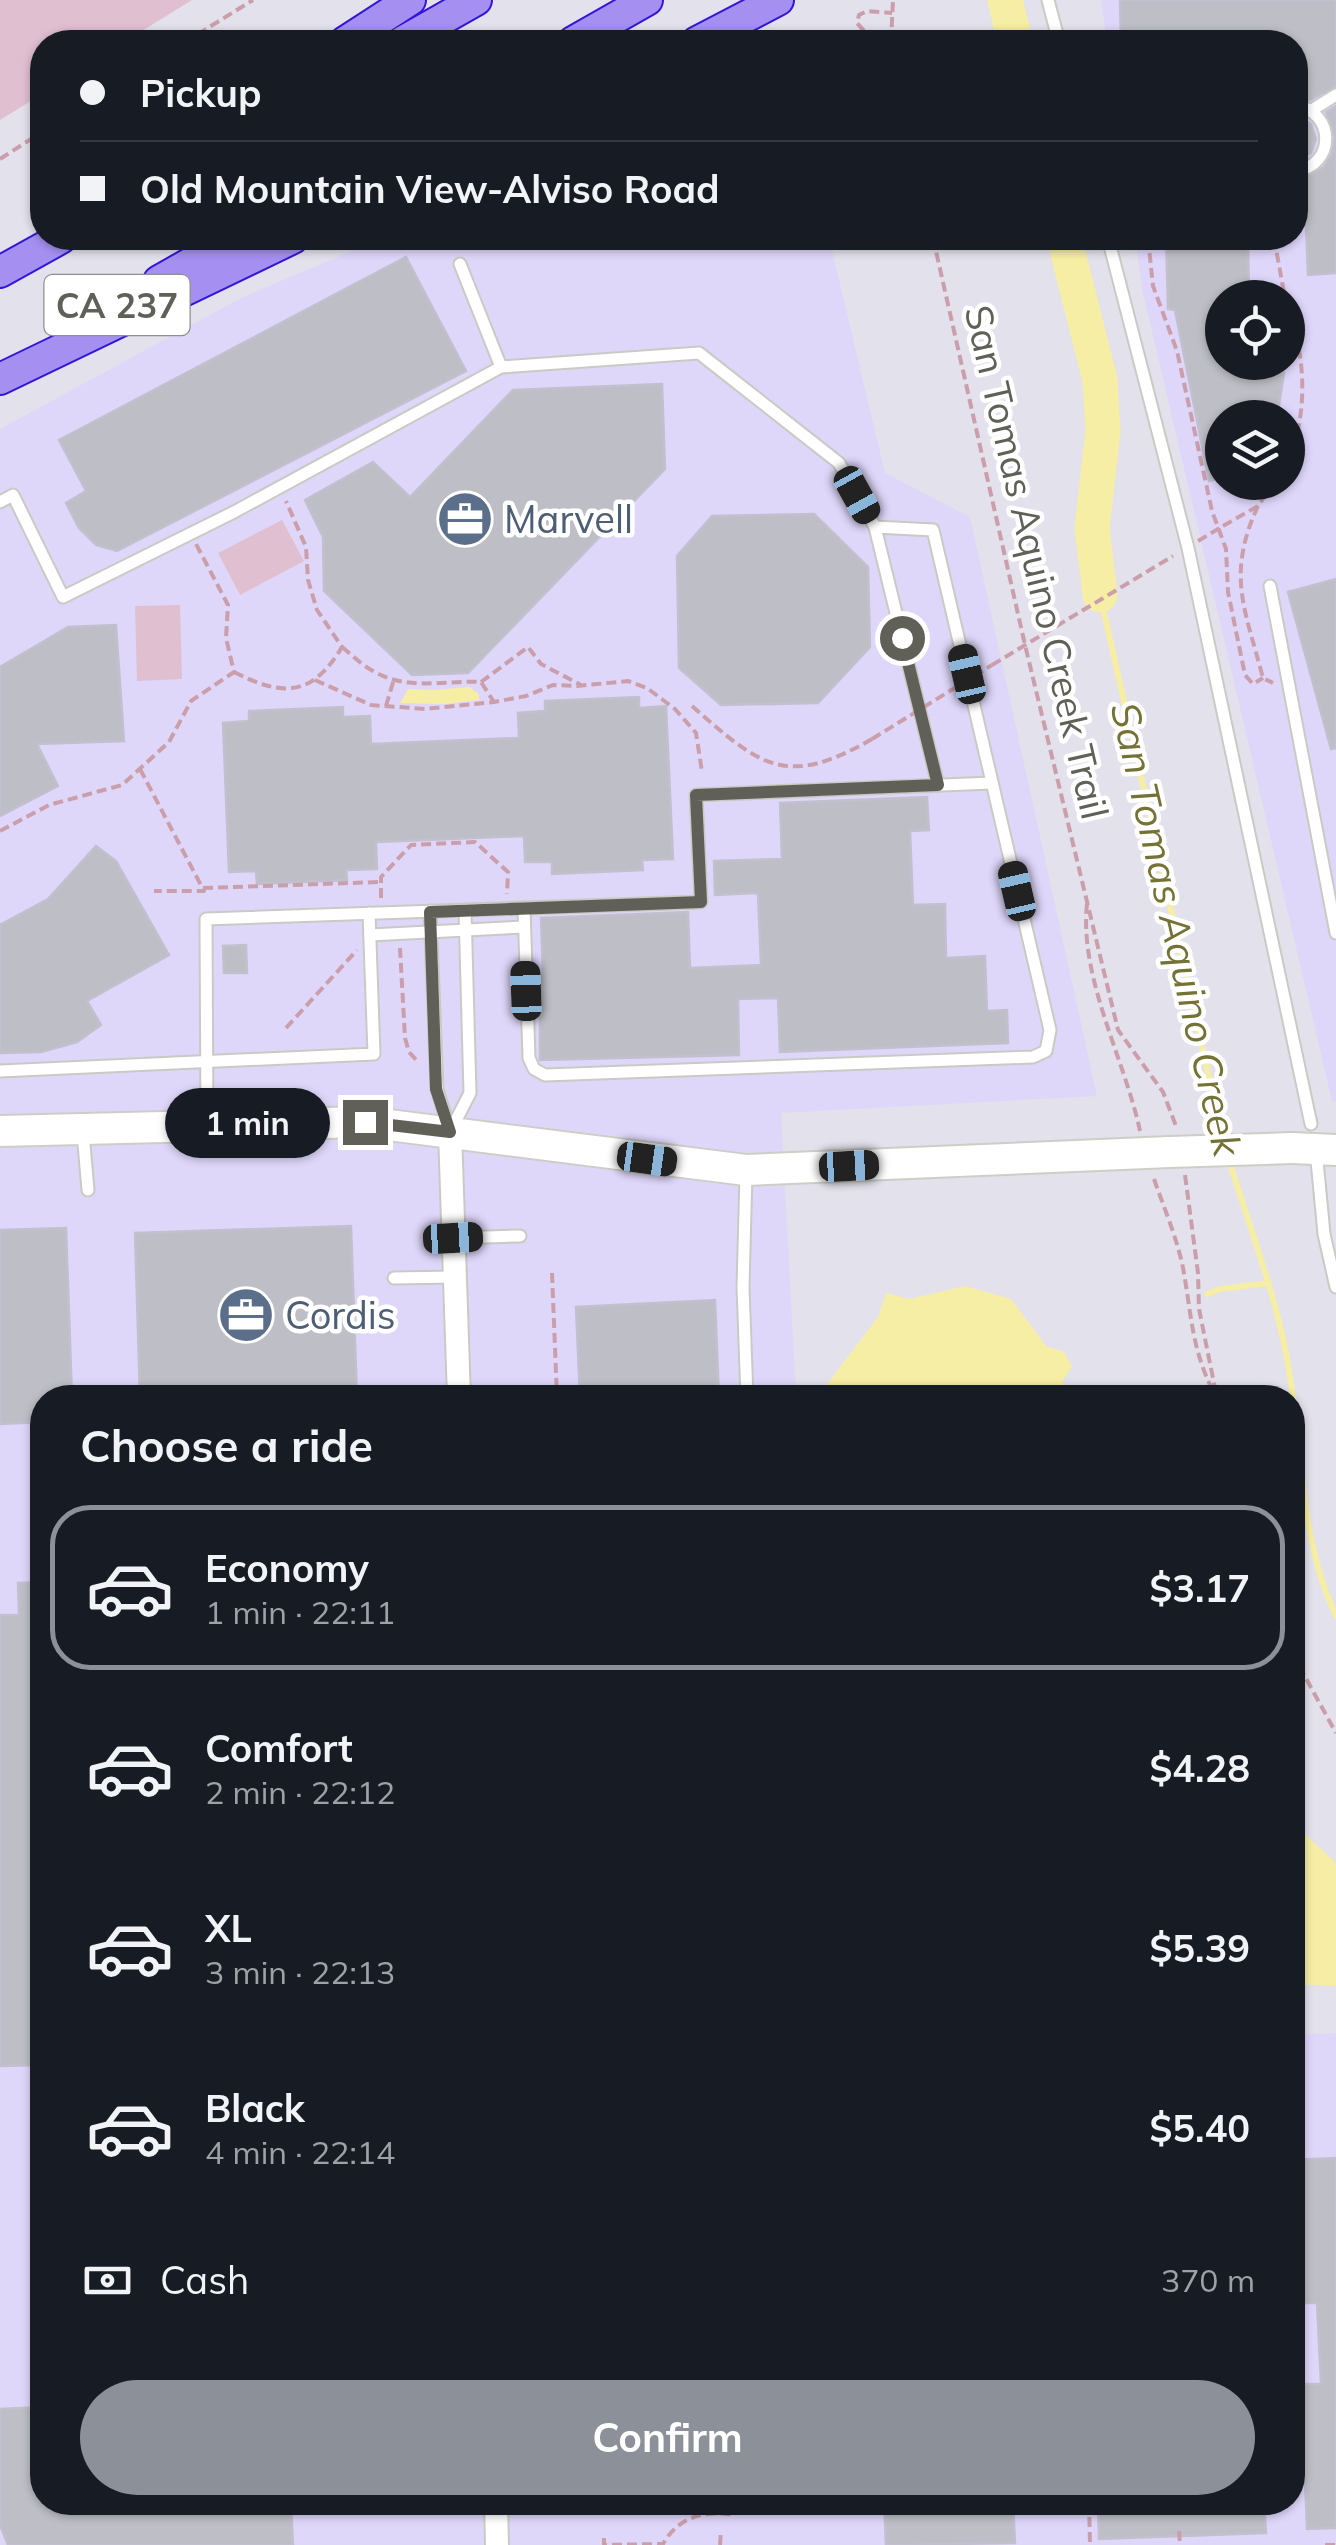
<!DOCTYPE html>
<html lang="en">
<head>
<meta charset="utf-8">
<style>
	body { margin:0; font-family:Mulish,sans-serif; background:#20242c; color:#f1f3f6; height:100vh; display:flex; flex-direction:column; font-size:38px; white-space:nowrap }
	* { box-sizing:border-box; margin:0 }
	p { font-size:32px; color:#9ea1a6 }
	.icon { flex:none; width:55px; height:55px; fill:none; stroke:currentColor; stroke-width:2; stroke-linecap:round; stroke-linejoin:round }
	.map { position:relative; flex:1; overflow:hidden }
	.side { position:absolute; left:30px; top:1385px; width:1275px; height:1130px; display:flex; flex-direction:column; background:#171b24; border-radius:40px; box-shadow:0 2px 8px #0004 }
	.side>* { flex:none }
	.hud { position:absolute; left:30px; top:30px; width:1278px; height:220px; border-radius:40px; box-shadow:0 2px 8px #0004; display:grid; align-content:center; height:220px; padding:0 50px; background:#171b24 }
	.controls { position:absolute; left:1205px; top:280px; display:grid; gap:20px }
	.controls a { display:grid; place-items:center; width:100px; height:100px; border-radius:50%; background:#171b24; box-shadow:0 2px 8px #0004; font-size:50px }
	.end { position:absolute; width:45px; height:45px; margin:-22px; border:12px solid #606059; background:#fff; box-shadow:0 0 0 5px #fff }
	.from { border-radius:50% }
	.bubble { position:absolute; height:70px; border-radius:35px; background:#171b24; box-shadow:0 2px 8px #0004; font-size:32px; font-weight:700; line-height:70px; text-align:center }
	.car { position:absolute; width:30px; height:60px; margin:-30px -15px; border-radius:12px; box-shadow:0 0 8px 2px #0007; background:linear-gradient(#222 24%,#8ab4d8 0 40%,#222 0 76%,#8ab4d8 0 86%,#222 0) }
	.hud b { display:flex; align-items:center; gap:35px; height:95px; font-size:38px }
	.hud b+b { border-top:2px solid #363941 }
	.hud i { width:25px; height:25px; background:#f1f3f6 }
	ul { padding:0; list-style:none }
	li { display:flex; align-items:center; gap:30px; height:165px; margin:0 20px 15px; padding:0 30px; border:5px solid transparent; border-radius:40px }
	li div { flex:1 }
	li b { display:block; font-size:38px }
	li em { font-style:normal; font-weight:700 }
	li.active { border-color:#8c9099 }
	li>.icon { width:90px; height:90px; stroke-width:1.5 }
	h2 { padding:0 50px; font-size:45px; line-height:120px }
	.pay { display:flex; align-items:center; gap:25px; height:110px; padding:0 50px; font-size:38px }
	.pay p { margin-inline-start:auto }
	.primary-button { display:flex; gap:20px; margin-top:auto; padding:20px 50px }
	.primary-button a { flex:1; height:115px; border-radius:60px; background:#8c9099; color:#fff; font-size:40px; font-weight:700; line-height:115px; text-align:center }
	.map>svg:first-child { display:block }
</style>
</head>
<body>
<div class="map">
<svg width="1336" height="2545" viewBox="0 0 1336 2545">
	<rect width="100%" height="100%" fill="#e3e1eb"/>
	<!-- commercial -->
	<g fill="#dfd7fa" fill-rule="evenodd">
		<path d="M 1101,0 L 1336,0 L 1336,1101 L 1332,1101 L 1143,293 L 1135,238 L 1295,238 L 1295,42 L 1107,42 ZM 1222,298 L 1288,298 L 1288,362 L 1222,362 ZM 1222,418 L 1288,418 L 1288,482 L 1222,482 Z"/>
		<polygon points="383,238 829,238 885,473 970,517 1097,1096 781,1113 796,1397 42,1398 42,2502 1292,2502 1293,2035 1336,2033 1336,2545 0,2545 0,429 243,297"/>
	</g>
	<!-- green -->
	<g fill="#e0bfd1">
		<polygon points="0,0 192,0 124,42 42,42 42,94 0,120"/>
		<polygon points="282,520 304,561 240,595 218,553"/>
		<polygon points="180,605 182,679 137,681 135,606"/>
	</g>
	<!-- water -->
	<g fill="#f6eea5">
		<polygon points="469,687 479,694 479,700 444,704 400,703 408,689 434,690"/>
		<polygon points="965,1286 1011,1299 1047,1347 1063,1351 1072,1366 1062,1382 1072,1397 822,1397 822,1391 878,1317 886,1293 909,1299"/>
		<polygon points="1293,1823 1336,1863 1336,1986 1293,1984"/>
	</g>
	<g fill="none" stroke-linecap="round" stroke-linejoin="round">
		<!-- stream -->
		<g stroke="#f6eea5" stroke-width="6">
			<polyline points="1100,595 1223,1140"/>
			<path d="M 1228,1157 C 1250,1230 1279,1301 1290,1377 C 1303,1458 1300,1540 1336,1616"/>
			<polyline points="1207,1294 1220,1289 1268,1283"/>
		</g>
		<!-- river -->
		<g stroke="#f6eea5" stroke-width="35">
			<polyline points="1005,0 1015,42"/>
			<polyline points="1064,238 1100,380 1103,431 1092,528 1100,595"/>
		</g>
	</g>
	<!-- building -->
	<g fill="#bebec6" stroke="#c2c0cf" stroke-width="2.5">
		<polygon points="1120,0 1336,0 1336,86 1310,100 1295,96 1295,42 1121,42"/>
		<polygon points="1336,106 1336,273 1308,275 1304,178 1324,167 1332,154 1335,137 1326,112"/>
		<polygon points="1295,115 1311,124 1316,139 1311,153 1295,161"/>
		<polygon points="1166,238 1248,238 1249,298 1222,298 1222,362 1279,362 1284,373 1277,418 1222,418 1222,478 1209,481 1175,310 1168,309"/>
		<polygon points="406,257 466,371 117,551 96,545 79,528 66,503 86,491 59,440"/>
		<polygon points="662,384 665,469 468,673 412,675 324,591 323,537 305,500 373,462 410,497 513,390"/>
		<polygon points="814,514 868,567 870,647 818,703 721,705 679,668 677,556 712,516"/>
		<polygon points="1336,579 1336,748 1331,749 1288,592"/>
		<polygon points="116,625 124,741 37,744 58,786 0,816 0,667 68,627"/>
		<polygon points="639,697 639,708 666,706 673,859 642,860 643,870 552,874 552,862 525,862 524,836 376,842 377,869 346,870 347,880 257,884 256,871 229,872 223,723 249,721 249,711 343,707 343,717 370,716 371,744 519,738 518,713 545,711 545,701"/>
		<polygon points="927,797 929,830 910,831 913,905 945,904 946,958 985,956 987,1011 1007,1010 1008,1043 780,1052 778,998 738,999 739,1055 540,1060 540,974 543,974 541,918 688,912 690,968 761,965 758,893 715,895 714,861 782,859 780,803"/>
		<polygon points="96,846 116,861 169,955 87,1001 101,1025 77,1042 41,1052 0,1053 0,925 48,899"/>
		<polygon points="246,945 247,973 224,973 223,946"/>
		<polygon points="351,1226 357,1398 140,1398 135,1233"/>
		<polygon points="66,1228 72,1398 42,1398 42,1422 0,1424 0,1230"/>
		<polygon points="715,1300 719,1398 580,1398 576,1307"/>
		<polygon points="42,1582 42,2065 0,2066 0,1615 19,1615 18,1583"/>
		<polygon points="1336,2158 1336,2528 1307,2529 1301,2384 1321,2384 1317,2303 1297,2303 1292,2160"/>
		<polygon points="42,2407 42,2502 291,2502 293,2545 8,2545 0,2525 0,2409"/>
		<polygon points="884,2502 1013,2502 1015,2543 886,2545"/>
		<polygon points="1098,2502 1264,2502 1266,2533 1099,2539"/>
	</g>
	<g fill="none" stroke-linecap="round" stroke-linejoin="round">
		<!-- lane casing -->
		<g stroke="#cacac4" stroke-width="15">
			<g id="lane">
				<polyline points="1048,0 1059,42"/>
				<path d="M 1295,105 C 1336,112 1336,166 1295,171"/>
				<polyline points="1312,110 1336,95"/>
				<polyline points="1108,238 1188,548 1311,1124"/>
				<polyline points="460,264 501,367"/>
				<polyline points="0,502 13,495 63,597 234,512 501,367 699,353 839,463 875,527"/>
				<polyline points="1270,586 1336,933"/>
				<polyline points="524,908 529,1058 534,1069 545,1075 1033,1057 1046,1051 1050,1030 933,530 875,527 938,785"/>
				<polyline points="430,911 437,1089 449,1128"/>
				<polyline points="370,935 524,927"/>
				<polyline points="0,1071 374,1054 369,913"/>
				<polyline points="207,1126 206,919 701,902 696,795 992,783"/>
				<polyline points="452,1128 470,1093 465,910"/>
				<polyline points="83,1133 88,1190"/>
				<polyline points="1316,1150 1324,1234 1336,1287"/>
				<polyline points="746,1174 743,1287 747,1398"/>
				<polyline points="453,1238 520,1236"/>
				<polyline points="394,1278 455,1277"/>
			</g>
		</g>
		<!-- street casing -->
		<g stroke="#cacac4" stroke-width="26">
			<g id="street">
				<polyline points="450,1132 459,1398"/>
				<polyline points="496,2502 497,2545"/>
			</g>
		</g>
		<!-- secondary casing -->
		<g stroke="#cdcec6" stroke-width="34">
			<g id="secondary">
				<polyline points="0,1131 365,1122 746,1170 1170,1152"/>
				<polyline points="1292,1148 1336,1150"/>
			</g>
		</g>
		<!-- highway casing -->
		<g stroke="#3315d6" stroke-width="34">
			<g id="highway">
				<polyline points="345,42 410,0"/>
				<polyline points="402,42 476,0"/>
				<polyline points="573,42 647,0"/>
				<polyline points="697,42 778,0"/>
				<polyline points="0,272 61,238"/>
				<polyline points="159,281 235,238"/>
				<polyline points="0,379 293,238"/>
			</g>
		</g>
		<!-- path -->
		<g stroke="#ca9fab" stroke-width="4" stroke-dasharray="10 5" stroke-linecap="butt">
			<polyline points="185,42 253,0"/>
			<polyline points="874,42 857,23 859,15 867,11 892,13"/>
			<polyline points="891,42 893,0"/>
			<polyline points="0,159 42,132"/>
			<polyline points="933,238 1025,645 1118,1030 1163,1092 1176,1126"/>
			<polyline points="1148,238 1153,286 1177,351 1212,511 1226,549 1228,592 1245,675 1253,684 1263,678"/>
			<polyline points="1274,238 1285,298"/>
			<path d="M 1288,305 C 1305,356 1309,411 1288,462"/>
			<path d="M 1258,506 C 1226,575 1245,609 1263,678 L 1273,683"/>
			<polyline points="1223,526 1258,506 1274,482"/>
			<path d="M 342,647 C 353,656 363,666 375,672 C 408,691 445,680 481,682 L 494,702"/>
			<polyline points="992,665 1173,556"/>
			<path d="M 234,672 C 283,697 312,697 342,647 L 317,610 L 308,580 L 306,547 L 286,501"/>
			<polyline points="315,680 371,705 425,709 494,702 526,696 553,685 577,686 628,681 647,688 675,709 696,733 702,772"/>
			<polyline points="481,682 528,647 541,664 581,685"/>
			<polyline points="386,706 394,679"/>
			<path d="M 692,706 C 760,766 786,789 872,739"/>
			<polyline points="140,769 204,891 154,891"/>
			<polyline points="0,831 49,805 122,785 169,742 191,701 234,672 226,638 228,605 196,544"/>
			<polyline points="203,888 381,882"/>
			<polyline points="381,898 381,877 411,845 475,842 508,872 507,894"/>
			<path d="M 1087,904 C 1079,978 1125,1060 1140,1131"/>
			<polyline points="400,948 405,1038 409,1052 418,1062"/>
			<polyline points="286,1028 357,950"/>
			<polyline points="1185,1175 1198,1273 1199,1309 1217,1398"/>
			<path d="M 1154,1179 C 1164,1208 1177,1238 1183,1268 C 1192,1316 1191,1349 1215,1395"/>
			<polyline points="552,1273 557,1398"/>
			<polyline points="1292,1653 1336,1733"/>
			<polyline points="1089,2502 1090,2545"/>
			<polyline points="1179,2531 1180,2545"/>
			<path d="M 604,2538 L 604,2545 L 663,2544 C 679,2516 705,2510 735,2515"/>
			<polyline points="720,2545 721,2531"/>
			<polyline points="1325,2545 1336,2545"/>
		</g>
		<!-- lane -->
		<use href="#lane" stroke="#fff" stroke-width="11"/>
		<!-- street -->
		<use href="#street" stroke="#fff" stroke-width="22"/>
		<!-- secondary -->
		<use href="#secondary" stroke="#fff" stroke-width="30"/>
		<!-- highway -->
		<use href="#highway" stroke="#a590f2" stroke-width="30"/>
		<!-- secondary-bridge casing -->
		<g stroke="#cdcec6" stroke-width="34" stroke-linecap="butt">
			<polyline id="secondary-bridge" points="1170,1152 1292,1148"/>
		</g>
		<!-- path-bridge -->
		<g stroke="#ca9fab" stroke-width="4" stroke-dasharray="10 5" stroke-linecap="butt">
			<polyline points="1198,541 1223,526"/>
			<polyline points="872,739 992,665"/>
		</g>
		<!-- secondary-bridge -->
		<use href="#secondary-bridge" stroke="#fff" stroke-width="30"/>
	</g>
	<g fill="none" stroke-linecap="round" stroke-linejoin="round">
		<!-- route -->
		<polyline stroke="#606059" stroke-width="12" points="365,1122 450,1132 436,1089 430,912 701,902 696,795 938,785 902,638"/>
	</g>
	<!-- icons -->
	<defs>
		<g id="office-disc" transform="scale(2.875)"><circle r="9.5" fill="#5c6f8a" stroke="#fff"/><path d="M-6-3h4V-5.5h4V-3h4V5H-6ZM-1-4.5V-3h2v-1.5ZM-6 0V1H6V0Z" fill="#fff"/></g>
	</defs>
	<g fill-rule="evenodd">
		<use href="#office-disc" x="465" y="519"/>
		<use href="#office-disc" x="246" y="1315"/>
	</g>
	<g text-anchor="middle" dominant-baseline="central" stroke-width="9" stroke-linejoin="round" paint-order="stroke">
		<!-- shield labels -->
		<rect fill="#fff" stroke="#90908b" stroke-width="2.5" x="44.5" y="275" width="145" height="60" rx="8"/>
		<g font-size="35" font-weight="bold" fill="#606059">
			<text x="117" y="305">CA 237</text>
		</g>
		<!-- service labels -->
		<g font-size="38" fill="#4e5e75" stroke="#fff" text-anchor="start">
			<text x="504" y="519">Marvell</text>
			<text x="285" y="1315">Cordis</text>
		</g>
		<!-- street labels -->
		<g font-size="38" fill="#606059" stroke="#fff">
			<text transform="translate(1037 562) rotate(77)">San Tomas Aquino Creek Trail</text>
		</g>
		<!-- water labels -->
		<g font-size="40" font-style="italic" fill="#747234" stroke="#fff">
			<text transform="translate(1177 929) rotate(77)">San Tomas Aquino Creek</text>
		</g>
	</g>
</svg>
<div class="controls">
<a><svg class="icon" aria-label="locate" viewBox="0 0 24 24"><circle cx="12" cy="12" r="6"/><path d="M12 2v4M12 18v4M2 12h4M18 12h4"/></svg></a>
<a><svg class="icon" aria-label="layers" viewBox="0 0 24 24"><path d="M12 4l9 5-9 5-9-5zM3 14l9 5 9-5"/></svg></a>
</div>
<i class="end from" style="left:902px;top:638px"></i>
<i class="end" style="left:365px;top:1122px"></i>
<div class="bubble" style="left:165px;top:1088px;width:165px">1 min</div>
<i class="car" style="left:857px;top:495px;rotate:151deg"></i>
<i class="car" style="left:967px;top:674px;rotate:347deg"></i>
<i class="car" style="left:1017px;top:891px;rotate:347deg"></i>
<i class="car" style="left:526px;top:991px;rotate:358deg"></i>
<i class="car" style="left:647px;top:1159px;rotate:98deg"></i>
<i class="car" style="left:849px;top:1166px;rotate:87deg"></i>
<i class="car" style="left:453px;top:1238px;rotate:87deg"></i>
<div class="hud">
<b><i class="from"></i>Pickup</b>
<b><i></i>Old Mountain View-Alviso Road</b>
</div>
<section class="side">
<h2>Choose a ride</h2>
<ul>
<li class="active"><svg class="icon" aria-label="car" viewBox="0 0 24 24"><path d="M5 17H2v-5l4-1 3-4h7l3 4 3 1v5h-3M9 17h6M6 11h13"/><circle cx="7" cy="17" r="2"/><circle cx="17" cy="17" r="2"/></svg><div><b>Economy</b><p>1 min · 22:11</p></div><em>$3.17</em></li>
<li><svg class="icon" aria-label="car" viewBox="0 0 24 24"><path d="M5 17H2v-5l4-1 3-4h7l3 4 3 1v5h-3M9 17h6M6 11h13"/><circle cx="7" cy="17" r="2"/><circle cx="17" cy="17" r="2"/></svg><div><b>Comfort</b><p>2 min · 22:12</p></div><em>$4.28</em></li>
<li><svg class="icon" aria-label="car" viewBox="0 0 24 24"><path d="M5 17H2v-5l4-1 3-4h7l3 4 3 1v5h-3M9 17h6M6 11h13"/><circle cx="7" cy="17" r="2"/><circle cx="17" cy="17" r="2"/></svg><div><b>XL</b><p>3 min · 22:13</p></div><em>$5.39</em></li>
<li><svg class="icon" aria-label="car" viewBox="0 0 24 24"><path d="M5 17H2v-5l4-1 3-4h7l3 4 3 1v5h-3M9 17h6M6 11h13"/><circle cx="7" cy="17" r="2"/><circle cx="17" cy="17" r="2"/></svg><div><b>Black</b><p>4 min · 22:14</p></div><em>$5.40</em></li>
</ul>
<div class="pay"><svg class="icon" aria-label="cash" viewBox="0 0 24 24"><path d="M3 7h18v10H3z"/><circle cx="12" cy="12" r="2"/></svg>Cash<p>370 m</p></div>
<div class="primary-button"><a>Confirm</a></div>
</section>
</div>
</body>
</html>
